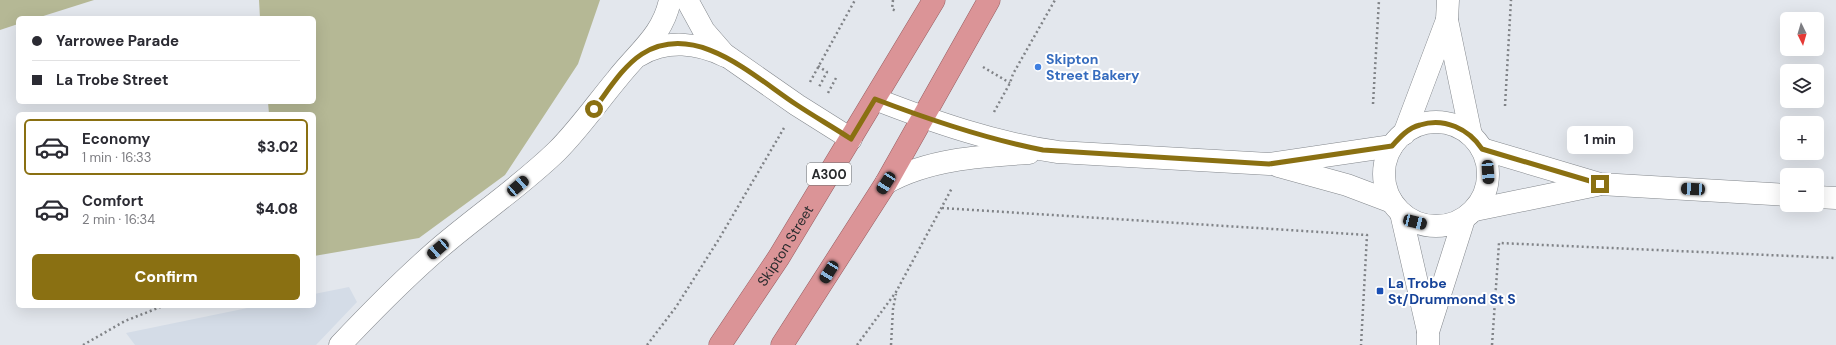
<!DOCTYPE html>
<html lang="en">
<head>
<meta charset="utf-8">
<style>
	body { margin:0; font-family:"DM Sans",sans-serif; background:#f7f7f7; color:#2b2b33; height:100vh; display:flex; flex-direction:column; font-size:15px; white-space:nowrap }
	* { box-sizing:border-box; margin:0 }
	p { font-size:13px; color:#7c7c81 }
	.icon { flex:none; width:22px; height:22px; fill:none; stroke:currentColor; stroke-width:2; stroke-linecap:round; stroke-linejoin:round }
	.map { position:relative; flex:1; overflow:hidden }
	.panel { position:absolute; left:16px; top:112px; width:300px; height:196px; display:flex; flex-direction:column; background:#fff; border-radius:6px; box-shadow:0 4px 16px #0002 }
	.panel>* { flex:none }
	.banner { position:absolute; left:16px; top:16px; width:300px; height:88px; border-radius:6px; box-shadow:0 4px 16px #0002; display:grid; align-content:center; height:88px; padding:0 16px; background:#fff }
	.needle { width:26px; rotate:175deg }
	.controls { position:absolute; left:1780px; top:12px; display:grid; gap:8px }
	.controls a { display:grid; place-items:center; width:44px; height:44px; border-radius:6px; background:#fff; box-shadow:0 4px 16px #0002; font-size:20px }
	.end { position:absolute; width:18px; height:18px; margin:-9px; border:5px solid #8a7012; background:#fff; box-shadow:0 0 0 2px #fff }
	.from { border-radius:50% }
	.bubble { position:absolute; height:28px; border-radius:6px; background:#fff; box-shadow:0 4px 16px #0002; font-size:13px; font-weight:800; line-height:28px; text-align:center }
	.car { position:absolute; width:12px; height:24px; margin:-12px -6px; border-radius:5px; box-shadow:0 0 3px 1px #0007; background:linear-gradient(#222 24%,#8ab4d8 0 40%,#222 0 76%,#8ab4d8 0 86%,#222 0) }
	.banner b { display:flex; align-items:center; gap:14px; height:38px; font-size:15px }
	.banner b+b { border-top:1px solid #e1e1e2 }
	.banner i { width:10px; height:10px; background:#2b2b33 }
	ul { padding:7px 0 0; list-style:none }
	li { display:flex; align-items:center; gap:12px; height:56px; margin:0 8px 6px; padding:0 8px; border:2px solid transparent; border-radius:6px }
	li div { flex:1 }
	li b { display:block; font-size:15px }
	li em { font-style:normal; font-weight:800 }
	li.on { border-color:#8a7012 }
	li>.icon { width:36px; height:36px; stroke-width:1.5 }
	.cta { display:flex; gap:8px; margin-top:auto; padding:8px 16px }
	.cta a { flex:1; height:46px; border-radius:6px; background:#8a7012; color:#fff; font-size:16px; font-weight:800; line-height:46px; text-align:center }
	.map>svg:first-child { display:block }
</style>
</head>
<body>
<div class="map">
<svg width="1836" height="345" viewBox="0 0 1836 345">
	<rect width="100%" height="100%" fill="#e3e7ed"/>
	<!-- built -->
	<polygon fill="#d4dce7" points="349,287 357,302 316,345 135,345 126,333 257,306 314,306 314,294"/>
	<!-- green -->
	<g fill="#b5b895">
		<polygon points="0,0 94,0 37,18 18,18 18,24 0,30"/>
		<polygon points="259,0 600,0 578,64 505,175 419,238 314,256 314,114 269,114 268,102 314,102 314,18 260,18"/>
	</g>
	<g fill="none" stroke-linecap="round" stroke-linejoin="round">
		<!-- minor casing -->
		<g stroke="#83878c" stroke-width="23">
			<g id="minor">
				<polyline points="687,0 704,31 724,54 797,105 851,139"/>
				<path d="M 640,55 C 667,39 698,43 725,56"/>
				<path d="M 340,345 C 375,308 410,272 449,240 C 485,210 523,184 557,151 C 579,129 597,103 617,79 C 638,52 663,35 670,0"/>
			</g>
		</g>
		<!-- secondary casing -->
		<g stroke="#83878c" stroke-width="23">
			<g id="secondary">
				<polyline points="1448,0 1447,20 1471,135"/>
				<path d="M 875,99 C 934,122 995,143 1058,152 L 1269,164 L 1392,146"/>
				<circle cx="1436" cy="174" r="52"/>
				<polyline points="1404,134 1447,20"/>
				<polyline points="1482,149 1600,184 1787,195"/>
				<polyline points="1278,166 1347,185 1392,202"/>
				<path d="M 886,183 C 928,159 981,156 1029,153"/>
				<polyline points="1817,197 1836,198"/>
				<polyline points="1475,210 1597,185"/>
				<polyline points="1401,213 1428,331"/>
				<polyline points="1428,345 1428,332 1464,219"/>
			</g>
		</g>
		<!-- trunk casing -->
		<g stroke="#975e61" stroke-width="23">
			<g id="trunk">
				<path id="s1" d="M 720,345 L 779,257 L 934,0"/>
				<polyline points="782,345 886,183 989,0"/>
			</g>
		</g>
		<!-- path -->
		<g stroke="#808387" stroke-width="2.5" stroke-dasharray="2 3" stroke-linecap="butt">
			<polyline points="893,0 892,9 896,11"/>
			<polyline points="818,66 827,72 819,87"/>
			<polyline points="983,67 1010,83"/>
			<polyline points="810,82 855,0"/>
			<polyline points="828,93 836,78"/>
			<polyline points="1373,104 1379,0"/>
			<polyline points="1505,106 1511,0"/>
			<polyline points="994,112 1010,83 1013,74 1055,0"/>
			<polyline points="942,208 1367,235 1361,345"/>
			<polyline points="83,345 125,321 163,306"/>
			<polyline points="647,345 676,307 719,239 784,128"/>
			<polyline points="857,345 896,292 952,188"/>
			<polyline points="891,345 893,309 896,294"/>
			<polyline points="1492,345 1499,243 1836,258"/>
		</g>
		<!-- minor -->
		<use href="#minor" stroke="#fff" stroke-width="22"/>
		<!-- secondary -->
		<use href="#secondary" stroke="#fff" stroke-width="22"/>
		<!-- trunk -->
		<use href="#trunk" stroke="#db9497" stroke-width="22"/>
	</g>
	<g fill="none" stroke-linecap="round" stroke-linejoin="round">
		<!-- route -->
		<path stroke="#8a7012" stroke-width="5" d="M 594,109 C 608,91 622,67 642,54 C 696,20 754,77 797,105 C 815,117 833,127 851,139 L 875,99 C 930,120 986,139 1043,150 L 1269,164 L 1392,146 C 1400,137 1408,128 1420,125 C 1444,117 1469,129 1482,149 L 1600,184"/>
	</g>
	<!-- markers -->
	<circle fill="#3f7fe0" stroke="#fff" stroke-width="1.5" cx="1038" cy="67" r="4"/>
	<rect fill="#1a4fb4" stroke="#fff" stroke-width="1.5" x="1376" y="287" width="8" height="8" rx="2"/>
	<g text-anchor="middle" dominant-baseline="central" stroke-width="4" stroke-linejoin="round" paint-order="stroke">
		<!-- shield labels -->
		<rect fill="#fff" stroke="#696b6c" stroke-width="1" x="807" y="163" width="44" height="22" rx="3"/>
		<g font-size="13" font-weight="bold" fill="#292b2d">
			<text x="829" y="174">A300</text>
		</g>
		<!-- shop labels -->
		<g font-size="14" font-weight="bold" fill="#366cbe" stroke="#fff" text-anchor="start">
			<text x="1046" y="59">Skipton<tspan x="1046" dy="16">Street Bakery</tspan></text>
		</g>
		<!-- street labels -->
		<g font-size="14" fill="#292b2d" stroke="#fff">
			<text stroke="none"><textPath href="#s1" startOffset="119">Skipton Street</textPath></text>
		</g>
		<!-- transit labels -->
		<g font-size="14" font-weight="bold" fill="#164399" stroke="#fff" text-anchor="start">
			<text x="1388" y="283">La Trobe<tspan x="1388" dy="16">St/Drummond St S</tspan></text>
		</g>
	</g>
</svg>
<div class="controls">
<a><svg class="needle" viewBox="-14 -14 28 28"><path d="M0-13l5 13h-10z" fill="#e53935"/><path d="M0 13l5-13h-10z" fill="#7c7c81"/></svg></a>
<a><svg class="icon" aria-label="layers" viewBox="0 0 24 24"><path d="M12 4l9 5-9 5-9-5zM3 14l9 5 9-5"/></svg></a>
<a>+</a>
<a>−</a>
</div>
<i class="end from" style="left:594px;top:109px"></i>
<i class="end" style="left:1600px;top:184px"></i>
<div class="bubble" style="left:1567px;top:126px;width:66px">1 min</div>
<i class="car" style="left:1488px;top:172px;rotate:176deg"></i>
<i class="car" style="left:886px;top:183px;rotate:213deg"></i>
<i class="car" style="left:518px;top:186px;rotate:49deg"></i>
<i class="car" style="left:1693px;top:189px;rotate:273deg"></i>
<i class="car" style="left:1415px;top:222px;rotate:104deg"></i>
<i class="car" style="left:438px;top:249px;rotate:229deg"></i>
<i class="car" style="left:829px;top:272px;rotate:212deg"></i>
<div class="banner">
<b><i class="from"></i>Yarrowee Parade</b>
<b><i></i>La Trobe Street</b>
</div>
<section class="panel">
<ul>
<li class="on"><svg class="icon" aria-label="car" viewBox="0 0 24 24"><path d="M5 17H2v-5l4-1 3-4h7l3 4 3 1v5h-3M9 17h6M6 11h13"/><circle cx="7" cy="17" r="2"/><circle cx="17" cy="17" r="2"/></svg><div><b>Economy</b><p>1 min · 16:33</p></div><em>$3.02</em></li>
<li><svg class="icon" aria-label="car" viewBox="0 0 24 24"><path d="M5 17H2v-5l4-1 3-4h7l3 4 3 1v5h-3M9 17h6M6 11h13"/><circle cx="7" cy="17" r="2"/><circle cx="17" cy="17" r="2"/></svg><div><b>Comfort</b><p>2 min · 16:34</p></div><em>$4.08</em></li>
</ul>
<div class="cta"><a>Confirm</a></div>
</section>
</div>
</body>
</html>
